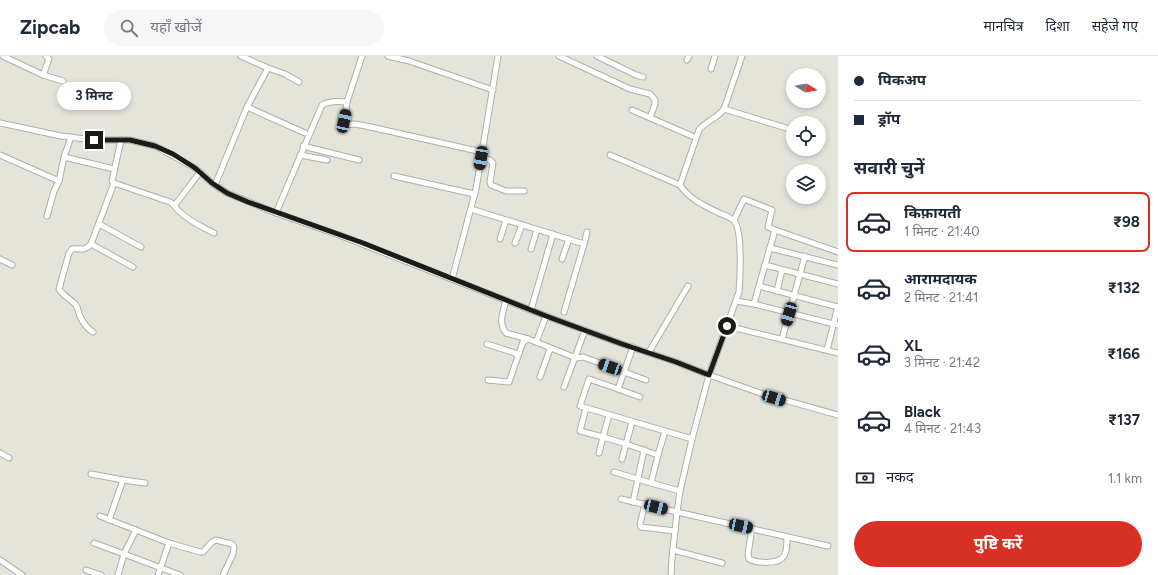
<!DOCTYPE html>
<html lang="hi">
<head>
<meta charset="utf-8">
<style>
	body { margin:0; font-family:Figtree,"Noto Sans Devanagari",sans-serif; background:#f6f6f7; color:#1f2937; height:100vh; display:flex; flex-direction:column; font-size:15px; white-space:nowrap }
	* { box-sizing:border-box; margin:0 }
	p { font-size:13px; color:#747a83 }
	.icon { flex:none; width:22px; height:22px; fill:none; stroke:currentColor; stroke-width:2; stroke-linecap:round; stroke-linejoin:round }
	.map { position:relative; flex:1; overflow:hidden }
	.panel { display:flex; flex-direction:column; background:#fff; width:320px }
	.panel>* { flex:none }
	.guide { display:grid; align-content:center; height:88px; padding:0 16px; background:#fff }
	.needle { width:26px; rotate:101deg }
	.fabs { position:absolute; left:786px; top:12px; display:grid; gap:8px }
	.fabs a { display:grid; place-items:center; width:40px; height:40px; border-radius:50%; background:#fff; box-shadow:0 2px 6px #0003; font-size:20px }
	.end { position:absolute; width:18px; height:18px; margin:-9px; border:5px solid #1b1b18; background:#fff; box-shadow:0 0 0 2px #fff }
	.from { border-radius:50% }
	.bubble { position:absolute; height:28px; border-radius:14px; background:#fff; box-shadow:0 2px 6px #0003; font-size:13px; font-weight:700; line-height:28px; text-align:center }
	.car { position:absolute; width:12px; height:24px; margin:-12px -6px; border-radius:5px; box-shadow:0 0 3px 1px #0007; background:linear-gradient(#222 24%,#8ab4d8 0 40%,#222 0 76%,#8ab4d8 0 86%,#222 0) }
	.guide b { display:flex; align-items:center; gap:14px; height:38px; font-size:15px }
	.guide b+b { border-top:1px solid #e0e1e3 }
	.guide i { width:10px; height:10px; background:#1f2937 }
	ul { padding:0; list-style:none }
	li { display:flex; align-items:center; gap:12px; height:60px; margin:0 8px 6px; padding:0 8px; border:2px solid transparent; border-radius:8px }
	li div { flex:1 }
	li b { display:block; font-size:15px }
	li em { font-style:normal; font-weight:700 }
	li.on { border-color:#d93025 }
	li>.icon { width:36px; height:36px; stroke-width:1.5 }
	h2 { padding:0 16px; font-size:18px; line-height:48px }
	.pay { display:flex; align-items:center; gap:10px; height:44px; padding:0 16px; font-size:15px }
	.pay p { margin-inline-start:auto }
	.cta { display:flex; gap:8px; margin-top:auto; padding:8px 16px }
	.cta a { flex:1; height:46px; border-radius:24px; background:#d93025; color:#fff; font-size:16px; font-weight:700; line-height:46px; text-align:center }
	header { display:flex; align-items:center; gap:24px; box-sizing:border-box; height:56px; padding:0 20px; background:#fff; border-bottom:1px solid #e0e1e3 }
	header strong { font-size:19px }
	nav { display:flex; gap:22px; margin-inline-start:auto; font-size:14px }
	.search { width:280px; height:36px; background:#f6f6f7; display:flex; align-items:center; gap:10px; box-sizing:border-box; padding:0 14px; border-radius:22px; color:#747a83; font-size:15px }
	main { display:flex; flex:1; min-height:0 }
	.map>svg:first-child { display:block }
</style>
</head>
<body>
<header>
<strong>Zipcab</strong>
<div class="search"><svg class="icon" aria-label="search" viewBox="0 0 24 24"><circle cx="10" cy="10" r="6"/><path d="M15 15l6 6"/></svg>यहाँ खोजें</div>
<nav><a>मानचित्र</a><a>दिशा</a><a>सहेजे गए</a></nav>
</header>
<main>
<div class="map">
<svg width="838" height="519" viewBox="0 0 838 519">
	<rect width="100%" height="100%" fill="#e4e4db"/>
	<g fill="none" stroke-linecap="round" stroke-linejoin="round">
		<!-- minor casing -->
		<g stroke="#afafa7" stroke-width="7">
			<g id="minor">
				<polyline points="3,0 43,19 63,25"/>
				<polyline points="388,0 409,5 493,34"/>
				<polyline points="559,0 630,33 650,38 655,44 655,48 650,62"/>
				<polyline points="597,0 636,19 643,21"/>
				<polyline points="687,4 689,0"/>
				<polyline points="268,12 285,18 299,26"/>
				<polyline points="711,13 715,0"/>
				<polyline points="43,19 49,3 46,0"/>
				<path d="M 347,46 C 347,53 342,63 345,69 L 354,68 L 366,70 L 482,96"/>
				<polyline points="247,51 305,77"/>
				<polyline points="724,53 742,0"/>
				<polyline points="632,54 692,80"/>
				<polyline points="0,67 61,80 94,84 130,84 155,90 195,112 212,127 227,137 276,157 339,179 546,260 622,288 676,306 709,319 763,338 838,359"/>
				<path d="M 121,84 L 112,125 L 114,127 L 170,146 C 175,149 175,152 179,155 C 188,165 203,171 214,177"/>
				<polyline points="303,90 359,104"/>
				<polyline points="0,99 59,125"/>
				<polyline points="300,99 327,104"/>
				<path d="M 610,99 L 680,129 C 689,143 705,150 719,157 C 724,159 730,161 733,164 C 743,170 740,224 739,236 L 709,319 L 692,383 L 580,350 L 589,323 L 618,333"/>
				<polyline points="64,101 114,113"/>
				<polyline points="481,102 490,104 493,107 490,126 491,129 506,135 524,135"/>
				<polyline points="394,120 474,138"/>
				<polyline points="114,127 91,188 133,211"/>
				<polyline points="215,129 247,51 268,12 241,0"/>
				<path d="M 680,129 L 699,74 C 705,65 717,63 724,53 L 793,74"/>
				<polyline points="175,149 200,116"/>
				<polyline points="471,153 584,188 564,256"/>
				<path d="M 276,157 L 322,49 C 329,45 339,45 347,46 L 362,0"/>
				<polyline points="47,160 54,135 59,125 64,101 71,81"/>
				<polyline points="734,164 744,143 772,154 768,171 775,174 765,209 838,228"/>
				<polyline points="99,168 141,191"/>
				<polyline points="775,174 838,196"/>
				<polyline points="500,183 506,164"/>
				<polyline points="515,187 522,169"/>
				<path d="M 91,188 C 84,196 81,192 72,193 L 69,197 L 59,233 C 63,240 71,243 76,249 C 78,252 78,255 79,258 C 82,265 86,272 93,276"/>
				<polyline points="584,188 587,176"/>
				<polyline points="770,192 838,209"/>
				<polyline points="531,193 537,174"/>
				<polyline points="0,203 12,209"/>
				<polyline points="562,203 569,183"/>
				<polyline points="765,209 759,230 838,251"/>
				<polyline points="452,223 476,133 498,0"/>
				<polyline points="759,230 754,248 838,269"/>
				<polyline points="777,235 782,214"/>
				<path d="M 506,244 C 503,256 498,267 506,277 L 528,283 L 536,286 L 546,260"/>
				<polyline points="736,245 754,248"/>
				<polyline points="531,254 553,178"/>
				<polyline points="727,270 838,297"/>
				<polyline points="782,283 805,200"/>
				<polyline points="536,286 576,302 583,301 646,324"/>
				<polyline points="487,288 518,298"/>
				<polyline points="633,291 618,333 640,341"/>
				<polyline points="827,294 838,250"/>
				<polyline points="649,296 688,230"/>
				<polyline points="540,321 550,293"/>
				<polyline points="488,324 509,326 523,286 528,283"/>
				<polyline points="564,331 585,274"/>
				<polyline points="586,352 580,375 603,381 609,359"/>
				<polyline points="0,397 9,402"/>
				<polyline points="599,397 603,381 626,388 632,366"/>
				<polyline points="658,399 665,375"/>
				<polyline points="622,403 626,388 658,399 651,427 680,435 692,383"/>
				<polyline points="614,416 651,427"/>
				<polyline points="91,418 123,424 109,464"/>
				<polyline points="123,424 145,427"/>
				<polyline points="680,435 677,456 828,490"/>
				<polyline points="621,443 677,456 672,502 671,519"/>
				<polyline points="633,446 644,394"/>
				<polyline points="645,448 640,468 641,471 675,475"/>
				<polyline points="100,460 169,487 158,519"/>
				<path d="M 752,472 L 748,498 L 749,503 C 757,507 778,509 784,500 C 787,496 787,486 787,481"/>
				<polyline points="94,487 124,498 136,474"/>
				<polyline points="169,487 200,496 203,496 212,486 216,484 232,488 234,491 233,498 223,519"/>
				<polyline points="673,494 722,507"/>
				<polyline points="0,504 22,519"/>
				<polyline points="86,514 101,519"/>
				<polyline points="118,519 124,498 180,519"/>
			</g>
		</g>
		<!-- minor -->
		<use href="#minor" stroke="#fff" stroke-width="5"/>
	</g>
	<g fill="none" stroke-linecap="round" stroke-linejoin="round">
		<!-- route -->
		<polyline stroke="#1b1b18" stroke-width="5" points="94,84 130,84 155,90 173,98 195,112 212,127 227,137 248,146 363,187 546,260 622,288 676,306 709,319 727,270"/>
	</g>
</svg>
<div class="fabs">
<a><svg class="needle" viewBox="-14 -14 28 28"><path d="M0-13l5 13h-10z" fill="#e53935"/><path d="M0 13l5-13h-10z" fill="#747a83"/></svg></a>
<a><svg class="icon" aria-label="locate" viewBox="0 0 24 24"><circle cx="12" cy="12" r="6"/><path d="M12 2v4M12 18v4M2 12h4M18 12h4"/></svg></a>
<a><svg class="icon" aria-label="layers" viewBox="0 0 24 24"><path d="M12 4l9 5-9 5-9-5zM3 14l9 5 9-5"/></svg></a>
</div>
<i class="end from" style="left:727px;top:270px"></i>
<i class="end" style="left:94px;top:84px"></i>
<div class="bubble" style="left:57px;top:26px;width:74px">3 मिनट</div>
<i class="car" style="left:344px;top:65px;rotate:12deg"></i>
<i class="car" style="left:481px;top:102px;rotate:190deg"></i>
<i class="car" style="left:789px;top:258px;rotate:196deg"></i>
<i class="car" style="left:610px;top:311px;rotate:290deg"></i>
<i class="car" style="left:774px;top:342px;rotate:107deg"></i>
<i class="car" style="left:656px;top:451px;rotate:104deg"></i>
<i class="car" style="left:741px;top:470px;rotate:102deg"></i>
</div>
<section class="panel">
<div class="guide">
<b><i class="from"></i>पिकअप</b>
<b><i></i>ड्रॉप</b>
</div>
<h2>सवारी चुनें</h2>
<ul>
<li class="on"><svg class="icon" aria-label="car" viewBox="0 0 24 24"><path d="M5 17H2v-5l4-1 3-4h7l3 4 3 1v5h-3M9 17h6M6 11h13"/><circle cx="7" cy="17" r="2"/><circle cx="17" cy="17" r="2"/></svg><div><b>किफ़ायती</b><p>1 मिनट · 21:40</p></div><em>₹98</em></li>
<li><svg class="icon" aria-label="car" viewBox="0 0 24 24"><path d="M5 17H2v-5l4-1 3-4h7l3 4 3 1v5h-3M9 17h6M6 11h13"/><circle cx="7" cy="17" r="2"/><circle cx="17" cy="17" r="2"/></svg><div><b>आरामदायक</b><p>2 मिनट · 21:41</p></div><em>₹132</em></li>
<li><svg class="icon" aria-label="car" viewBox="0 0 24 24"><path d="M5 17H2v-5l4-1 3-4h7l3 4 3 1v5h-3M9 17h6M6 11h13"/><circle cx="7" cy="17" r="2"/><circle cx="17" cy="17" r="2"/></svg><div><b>XL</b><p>3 मिनट · 21:42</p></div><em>₹166</em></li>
<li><svg class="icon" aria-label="car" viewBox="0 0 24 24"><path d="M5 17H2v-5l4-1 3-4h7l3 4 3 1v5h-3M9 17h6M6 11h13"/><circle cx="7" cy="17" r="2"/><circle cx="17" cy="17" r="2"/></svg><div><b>Black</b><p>4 मिनट · 21:43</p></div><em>₹137</em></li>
</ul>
<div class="pay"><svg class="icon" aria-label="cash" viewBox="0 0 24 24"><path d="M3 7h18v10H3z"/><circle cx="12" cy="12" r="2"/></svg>नकद<p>1.1 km</p></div>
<div class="cta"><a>पुष्टि करें</a></div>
</section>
</main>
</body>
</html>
